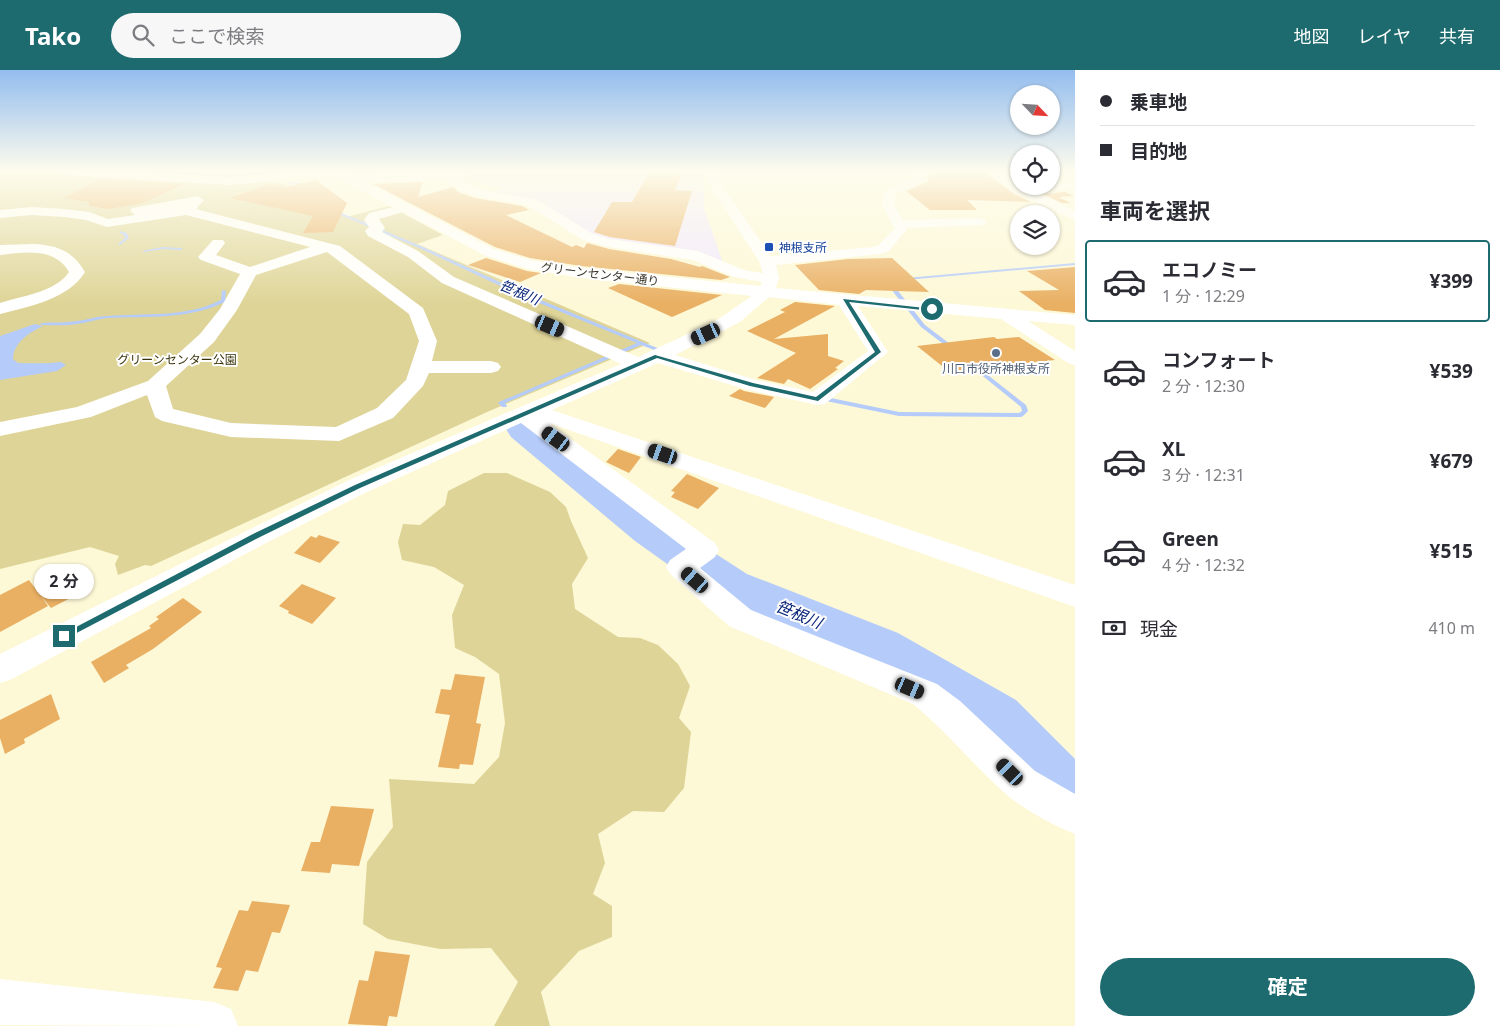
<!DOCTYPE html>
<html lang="ja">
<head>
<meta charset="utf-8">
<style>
	body { margin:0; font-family:"Noto Sans","Noto Sans JP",sans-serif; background:#f7f7f7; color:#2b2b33; height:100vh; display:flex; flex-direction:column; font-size:19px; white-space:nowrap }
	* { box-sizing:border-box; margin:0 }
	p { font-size:16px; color:#7c7c81 }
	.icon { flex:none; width:28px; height:28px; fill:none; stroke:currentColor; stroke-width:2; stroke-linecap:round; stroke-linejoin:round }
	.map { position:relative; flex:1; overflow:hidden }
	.sheet { display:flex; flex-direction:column; background:#fff; width:425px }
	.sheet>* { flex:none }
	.guide { display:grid; align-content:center; height:110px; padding:0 25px; background:#fff }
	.needle { width:32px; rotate:115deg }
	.buttons { position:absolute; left:1010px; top:15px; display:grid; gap:10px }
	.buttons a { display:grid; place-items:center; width:50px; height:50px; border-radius:50%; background:#fff; box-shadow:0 1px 4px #0004; font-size:25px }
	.end { position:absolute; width:22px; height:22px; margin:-11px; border:6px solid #1d6a6f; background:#fff; box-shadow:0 0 0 2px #fff }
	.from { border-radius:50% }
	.bubble { position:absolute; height:35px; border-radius:18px; background:#fff; box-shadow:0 1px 4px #0004; font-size:16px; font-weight:700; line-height:35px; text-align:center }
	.car { position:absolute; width:15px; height:30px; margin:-15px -8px; border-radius:6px; box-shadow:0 0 4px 1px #0007; background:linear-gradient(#222 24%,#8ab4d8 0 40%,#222 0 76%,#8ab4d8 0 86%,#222 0) }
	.guide b { display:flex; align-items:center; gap:18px; height:48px; font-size:19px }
	.guide b+b { border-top:1px solid #e1e1e2 }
	.guide i { width:12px; height:12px; background:#2b2b33 }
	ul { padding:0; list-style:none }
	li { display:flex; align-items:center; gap:15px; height:82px; margin:0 10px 8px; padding:0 15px; border:2px solid transparent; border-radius:5px }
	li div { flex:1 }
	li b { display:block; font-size:19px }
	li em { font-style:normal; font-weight:700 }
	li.selected { border-color:#1d6a6f }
	li>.icon { width:45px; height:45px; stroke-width:1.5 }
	h2 { padding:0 25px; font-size:22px; line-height:60px }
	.pay { display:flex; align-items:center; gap:12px; height:55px; padding:0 25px; font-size:19px }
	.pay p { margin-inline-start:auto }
	.button { display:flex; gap:10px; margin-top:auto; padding:10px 25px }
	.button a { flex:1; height:58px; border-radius:30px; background:#1d6a6f; color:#fff; font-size:20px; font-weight:700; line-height:58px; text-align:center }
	header { display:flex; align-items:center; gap:30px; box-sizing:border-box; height:70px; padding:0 25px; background:#1d6a6f; color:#fff }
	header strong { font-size:24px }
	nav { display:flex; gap:28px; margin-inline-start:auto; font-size:18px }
	.search { width:350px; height:45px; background:#f7f7f7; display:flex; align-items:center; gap:12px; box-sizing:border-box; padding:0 18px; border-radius:28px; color:#7c7c81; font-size:19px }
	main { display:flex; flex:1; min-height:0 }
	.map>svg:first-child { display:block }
</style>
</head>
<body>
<header>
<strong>Tako</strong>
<div class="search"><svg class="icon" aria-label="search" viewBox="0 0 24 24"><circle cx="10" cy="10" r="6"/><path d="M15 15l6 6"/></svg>ここで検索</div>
<nav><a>地図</a><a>レイヤ</a><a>共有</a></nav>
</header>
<main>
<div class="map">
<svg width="1075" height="956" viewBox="0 0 1075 956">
	<rect width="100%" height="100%" fill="#fdf8d6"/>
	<!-- education -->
	<polygon fill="#f1e8fe" points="490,101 680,101 704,104 704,138 723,193 604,170 579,159 550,138 493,123 501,118 466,110 473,105"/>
	<!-- green -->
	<g fill="#ded497">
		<polygon points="17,101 182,111 269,111 308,119 347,147 389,136 443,165 417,174 650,273 487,342 151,496 145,495 118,505 115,494 119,486 90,477 0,499 0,102"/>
		<polygon points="484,403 507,403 550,422 566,437 571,451 588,488 572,514 575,539 618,567 640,568 658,575 678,594 690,616 679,648 691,662 684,718 664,742 633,741 598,764 605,793 593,824 612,836 612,867 579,881 541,922 550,956 494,956 518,912 491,878 440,879 388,869 363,854 367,792 393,757 389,709 474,714 499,687 505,653 499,604 475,587 455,578 452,545 464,515 434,497 402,490 398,472 403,454 420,455 445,435 448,421"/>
	</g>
	<!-- water -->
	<path fill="#b5cbf9" d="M 35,254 L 43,256 C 30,262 13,273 13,289 L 18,293 C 33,293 46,294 61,292 L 66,295 L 57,301 L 0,310 L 0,266 Z"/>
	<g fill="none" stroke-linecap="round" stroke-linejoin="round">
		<!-- stream -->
		<g fill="#b5cbf9" fill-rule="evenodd">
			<polygon points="289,111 305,114 309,118 306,119 303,116 288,113"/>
			<polygon points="332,139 421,176 526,224 667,282 662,283 641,275 505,333 507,336 506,337 502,337 498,333 499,332 637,273 522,226 419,178 331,141"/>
			<polygon points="120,161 127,163 129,168 120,175 118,174 125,168 124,165 120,163"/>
			<polygon points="163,177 181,178 183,179 181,180 163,179 144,182 142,181"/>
			<polygon points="1075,193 1075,195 906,210 904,209 906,208"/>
			<polygon points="887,212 891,212 925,255 954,277 954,279 950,279 921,257 887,214"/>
			<path d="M 222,220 L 226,221 L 225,232 C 188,250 147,246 107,248 C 97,249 87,253 77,254 C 65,256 54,255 42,255 L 40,254 L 42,253 C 54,252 65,253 77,251 C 87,250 97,246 107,246 C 145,243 185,248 221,230 Z"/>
			<polygon points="970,291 1026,335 1028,341 1023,346 1021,347 899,346 821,330 818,328 821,326 899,342 1019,343 1022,341 1021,337 968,294 968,292"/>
		</g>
		<!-- canal -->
		<polygon fill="#b5cbf9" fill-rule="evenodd" points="137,101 279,101 282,104 277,107 218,109 142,104"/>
		<!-- river -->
		<polygon fill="#b5cbf9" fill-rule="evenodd" points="524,348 537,351 665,451 747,504 898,563 1016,630 1075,689 1075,751 1038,734 978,664 862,593 715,528 635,471 511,367 506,359 511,351"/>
	</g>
	<!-- building -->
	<g fill="#e9af62">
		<polygon points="650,101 679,104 681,106 675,120 692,121 675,176 610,167 594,162 612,132 632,132"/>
		<polygon points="930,101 983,101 1014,124 1031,132 967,130 977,140 930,140 906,121 928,112"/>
		<polygon points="101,109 184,114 143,133 109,139 89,136 89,132 63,128"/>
		<polygon points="316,110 347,133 333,162 303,163 313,146 230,128 268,114 287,117"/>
		<polygon points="423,112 418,127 453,117 458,122 475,128 522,136 529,140 506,145 572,177 576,175 584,178 587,173 609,179 671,189 700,197 702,196 730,207 721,210 581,196 530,188 495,177 373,114"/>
		<polygon points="1065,122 1074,126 1058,127 1071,133 1062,133 1043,124"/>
		<polygon points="486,188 527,201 541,203 520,212 468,195"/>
		<polygon points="892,188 929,222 866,220 859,224 819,220 795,195 848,189"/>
		<polygon points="1075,197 1075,243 1045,240 1019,221 1059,220 1027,201"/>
		<polygon points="619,214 722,225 672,247 608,218"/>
		<polygon points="795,232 835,236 774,269 828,264 828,286 844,291 835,298 838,299 810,319 788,309 784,314 757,308 796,283 747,261 785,242 780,240"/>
		<polygon points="994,267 997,269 1019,267 1055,290 987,297 952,304 917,276"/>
		<polygon points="740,319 744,321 774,327 765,338 729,326"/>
		<polygon points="618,379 641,387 629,403 606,392"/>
		<polygon points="687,404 719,418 698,439 671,427 675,422 671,421"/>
		<polygon points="319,465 340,472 320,493 294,483 311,466 316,468"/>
		<polygon points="73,503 86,520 51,538 41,526 48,536 0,562 0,525 29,510 38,522"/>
		<polygon points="302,514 336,528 312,554 288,543 289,541 279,536"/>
		<polygon points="183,528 202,542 153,579 126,595 129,598 104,613 91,592 151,558 149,556 159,549 156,547"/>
		<polygon points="455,604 485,607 476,653 481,654 473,695 460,694 459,699 438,697 450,645 435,643 441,619 451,620"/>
		<polygon points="51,624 60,649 24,669 25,673 5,684 0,668 0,650"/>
		<polygon points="331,736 374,739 359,796 332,794 330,803 301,801 311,772 320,772"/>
		<polygon points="252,831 290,835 280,863 272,862 258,902 246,900 238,921 213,918 222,898 216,897 239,840 248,841"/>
		<polygon points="375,881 410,885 397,947 389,946 387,956 348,954 359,910 368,911"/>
	</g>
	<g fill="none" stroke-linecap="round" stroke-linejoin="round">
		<!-- minor -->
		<g fill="#fff" fill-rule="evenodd">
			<path d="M 57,101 L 129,101 L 231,107 L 294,101 L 345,101 L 353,106 L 453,101 L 467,114 L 482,120 L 536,129 L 593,164 L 610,169 L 698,181 L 744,200 L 763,203 L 759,191 L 705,108 L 706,101 L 718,101 L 717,108 L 771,186 L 873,177 L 879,175 L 895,158 L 882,136 L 884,122 L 917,105 L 916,101 L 928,101 L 927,110 L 895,124 L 895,136 L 903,150 L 980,148 L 987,152 L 985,155 L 908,158 L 889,181 L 880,184 L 776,195 L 779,208 L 776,218 L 1075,245 L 1075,255 L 1028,251 L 1075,281 L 1075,295 L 1068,293 L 1001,249 L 858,236 L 888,282 L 825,334 L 817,335 L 745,319 L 658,293 L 552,340 L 1075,515 L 1075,537 L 549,353 L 715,473 L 719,480 L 715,487 L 700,498 L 751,540 L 937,614 L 960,631 L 1035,701 L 1075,724 L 1075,764 C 1054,756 1025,740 1008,726 C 975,697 947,662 913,634 L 729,556 L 670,504 L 666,497 L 670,490 L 686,479 L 521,353 L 367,422 L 266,473 L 12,609 L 0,613 L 0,584 L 349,410 L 621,294 L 442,213 L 408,187 L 368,166 L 365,161 L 369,157 L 364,150 L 369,143 L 393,137 L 333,105 L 231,115 L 63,105 ZM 448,110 L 459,120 L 475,126 L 527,135 L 583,170 L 609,177 L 693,190 L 734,207 L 762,212 L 760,216 L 581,198 L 530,190 L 494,179 L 366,112 ZM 403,142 L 484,185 L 528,199 L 581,208 L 752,226 L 714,252 L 638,287 L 454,207 L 418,181 L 382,162 L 385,158 L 379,149 ZM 769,227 L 839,235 L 868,281 L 813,322 L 756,310 L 675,285 L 740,252 Z"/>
			<polygon points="985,101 1000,101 1019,113 1019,116 1051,116 1051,114 1075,112 1075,120 1035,122 1075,141 1075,150 1015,122"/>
			<path d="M 198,126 L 204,130 L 196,139 L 340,176 L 423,238 L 437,271 L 432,291 L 491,291 L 498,293 L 501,297 L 498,301 L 491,303 L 429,303 L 423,316 L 393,348 L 339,371 L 231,367 L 162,351 L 155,347 L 147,325 L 91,347 L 0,366 L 0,352 L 77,337 L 148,311 L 200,264 L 220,239 L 240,204 L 201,190 L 198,187 L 213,170 L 223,170 L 225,173 L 216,185 L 250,197 L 310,177 L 186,145 L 107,157 L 86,150 L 65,147 L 31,145 L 0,148 L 0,140 L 31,137 L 65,139 L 89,142 L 108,149 L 135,145 L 130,141 L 132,138 ZM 327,182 L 409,244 L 419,271 L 406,310 L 377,338 L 336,357 L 231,353 L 173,339 L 166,316 L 214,272 L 237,240 L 256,205 Z"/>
			<path d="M 33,174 C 57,175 73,181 85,202 C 69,229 28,237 0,244 L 0,233 C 21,226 56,222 69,202 C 55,177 24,182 0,185 L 0,175 Z"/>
			<polygon points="0,909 214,932 231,939 238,956 0,955"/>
		</g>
	</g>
	<!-- sky -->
	<linearGradient id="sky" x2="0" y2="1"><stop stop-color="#93bdef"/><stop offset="0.43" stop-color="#fefced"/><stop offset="1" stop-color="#fefced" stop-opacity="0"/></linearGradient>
	<rect width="1075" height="235" fill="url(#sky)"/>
	<!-- route -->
	<polygon fill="#1d6a6f" points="843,229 934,239 932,241 849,232 881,282 818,331 750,316 657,288 360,418 258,468 67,568 60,568 59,566 253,464 355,415 655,285 753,313 816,327 875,282"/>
	<!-- markers -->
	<rect fill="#1a4fb4" stroke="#fff" stroke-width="2" x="764" y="172" width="10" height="10" rx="2.5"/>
	<circle fill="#5c6f8a" stroke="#fff" stroke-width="2" cx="996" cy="283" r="5"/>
	<g text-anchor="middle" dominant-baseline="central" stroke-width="4" stroke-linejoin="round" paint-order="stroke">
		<!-- far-transit labels -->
		<g font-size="12" fill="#164399" stroke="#fff" text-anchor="start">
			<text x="779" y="177">神根支所</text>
		</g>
		<!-- far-street labels -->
		<g font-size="12" fill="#3b382b" stroke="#fff">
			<text transform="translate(600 204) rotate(7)">グリーンセンター通り</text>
		</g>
		<!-- far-park labels -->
		<g font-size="12" fill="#393209" stroke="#fff">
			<text x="177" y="289">グリーンセンター公園</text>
		</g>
		<!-- far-service labels -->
		<g font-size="12" fill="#4e5e75" stroke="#fff">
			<text x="996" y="298">川口市役所神根支所</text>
		</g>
		<!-- far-water labels -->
		<g font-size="14" font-style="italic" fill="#0c267b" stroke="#fff">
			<text transform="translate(520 222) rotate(23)">笹根川</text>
		</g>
		<!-- water labels -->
		<g font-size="16" font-style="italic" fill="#0c267b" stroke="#fff">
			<text transform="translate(799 544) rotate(23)">笹根川</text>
		</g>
	</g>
</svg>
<div class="buttons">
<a><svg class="needle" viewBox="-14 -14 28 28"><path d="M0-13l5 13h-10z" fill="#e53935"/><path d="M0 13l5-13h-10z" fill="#7c7c81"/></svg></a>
<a><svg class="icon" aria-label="locate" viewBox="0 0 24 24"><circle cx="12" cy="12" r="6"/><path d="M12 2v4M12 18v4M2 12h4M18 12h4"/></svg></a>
<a><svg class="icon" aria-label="layers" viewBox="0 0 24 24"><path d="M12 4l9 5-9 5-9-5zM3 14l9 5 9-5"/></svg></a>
</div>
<i class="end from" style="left:932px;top:239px"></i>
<i class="end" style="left:64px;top:566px"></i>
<div class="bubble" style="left:34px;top:494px;width:60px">2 分</div>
<i class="car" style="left:550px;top:256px;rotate:113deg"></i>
<i class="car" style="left:706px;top:264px;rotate:245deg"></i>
<i class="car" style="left:556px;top:369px;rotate:306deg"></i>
<i class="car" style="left:663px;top:384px;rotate:289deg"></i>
<i class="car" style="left:695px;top:510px;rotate:311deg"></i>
<i class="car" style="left:910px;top:618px;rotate:113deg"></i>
<i class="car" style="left:1010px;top:702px;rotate:315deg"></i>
</div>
<section class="sheet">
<div class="guide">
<b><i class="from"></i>乗車地</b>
<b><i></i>目的地</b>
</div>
<h2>車両を選択</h2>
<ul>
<li class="selected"><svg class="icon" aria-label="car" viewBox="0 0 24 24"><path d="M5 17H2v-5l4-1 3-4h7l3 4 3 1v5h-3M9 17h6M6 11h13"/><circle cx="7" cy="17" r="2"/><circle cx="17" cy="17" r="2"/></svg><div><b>エコノミー</b><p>1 分 · 12:29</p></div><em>¥399</em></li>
<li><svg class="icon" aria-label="car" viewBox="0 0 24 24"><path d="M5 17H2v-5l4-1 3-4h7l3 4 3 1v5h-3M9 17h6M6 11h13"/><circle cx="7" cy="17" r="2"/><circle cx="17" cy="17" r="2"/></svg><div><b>コンフォート</b><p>2 分 · 12:30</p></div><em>¥539</em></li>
<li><svg class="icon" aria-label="car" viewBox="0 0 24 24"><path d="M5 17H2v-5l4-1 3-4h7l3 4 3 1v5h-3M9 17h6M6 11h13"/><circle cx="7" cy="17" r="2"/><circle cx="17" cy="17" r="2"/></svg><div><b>XL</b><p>3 分 · 12:31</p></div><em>¥679</em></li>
<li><svg class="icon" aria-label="car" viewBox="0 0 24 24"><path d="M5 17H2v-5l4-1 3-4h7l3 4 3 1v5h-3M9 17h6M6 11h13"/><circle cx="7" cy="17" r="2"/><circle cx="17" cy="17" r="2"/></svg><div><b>Green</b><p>4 分 · 12:32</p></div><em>¥515</em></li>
</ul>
<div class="pay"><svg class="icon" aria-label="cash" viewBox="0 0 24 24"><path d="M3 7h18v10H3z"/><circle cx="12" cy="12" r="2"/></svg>現金<p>410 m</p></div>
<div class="button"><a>確定</a></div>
</section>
</main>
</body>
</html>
